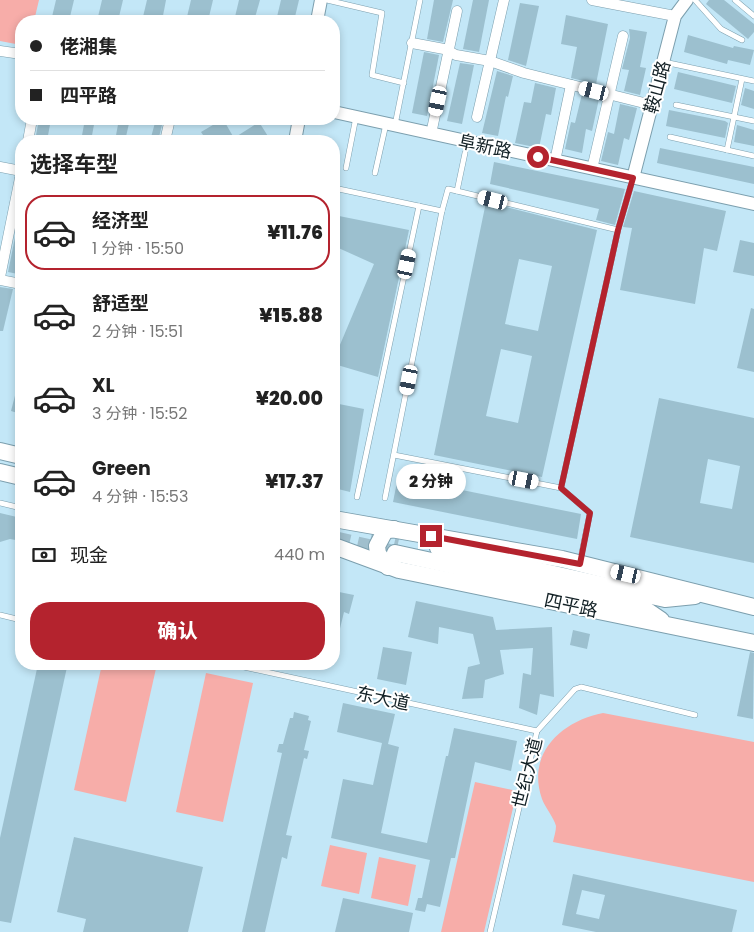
<!DOCTYPE html>
<html lang="zh">
<head>
<meta charset="utf-8">
<style>
	body { margin:0; font-family:Poppins,"Noto Sans SC",sans-serif; background:#f2f2f2; color:#222; height:100vh; display:flex; flex-direction:column; font-size:19px; white-space:nowrap }
	* { box-sizing:border-box; margin:0 }
	p { font-size:16px; color:#767676 }
	.icon { flex:none; width:28px; height:28px; fill:none; stroke:currentColor; stroke-width:2; stroke-linecap:round; stroke-linejoin:round }
	.map { position:relative; flex:1; overflow:hidden }
	.details { position:absolute; left:15px; top:135px; width:325px; height:535px; display:flex; flex-direction:column; background:#fff; border-radius:20px; box-shadow:0 2px 8px #0003 }
	.details>* { flex:none }
	.hud { position:absolute; left:15px; top:15px; width:325px; height:110px; border-radius:20px; box-shadow:0 2px 8px #0003; display:grid; align-content:center; height:110px; padding:0 15px; background:#fff }
	.end { position:absolute; width:22px; height:22px; margin:-11px; border:6px solid #b4232e; background:#fff; box-shadow:0 0 0 2px #fff }
	.from { border-radius:50% }
	.bubble { position:absolute; height:35px; border-radius:18px; background:#fff; box-shadow:0 2px 8px #0003; font-size:16px; font-weight:800; line-height:35px; text-align:center }
	.car { position:absolute; width:15px; height:30px; margin:-15px -8px; border-radius:6px; box-shadow:0 0 4px 1px #0007; background:linear-gradient(#fff 24%,#345 0 40%,#fff 0 76%,#345 0 86%,#fff 0) }
	.hud b { display:flex; align-items:center; gap:18px; height:48px; font-size:19px }
	.hud b+b { border-top:1px solid #e0e0e0 }
	.hud i { width:12px; height:12px; background:#222 }
	ul { padding:0; list-style:none }
	li { display:flex; align-items:center; gap:15px; height:75px; margin:0 10px 8px; padding:0 5px; border:2px solid transparent; border-radius:20px }
	li div { flex:1 }
	li b { display:block; font-size:19px }
	li em { font-style:normal; font-weight:800 }
	li.current { border-color:#b4232e }
	li>.icon { width:45px; height:45px; stroke-width:1.5 }
	h2 { padding:0 15px; font-size:22px; line-height:60px }
	.pay { display:flex; align-items:center; gap:12px; height:55px; padding:0 15px; font-size:19px }
	.pay p { margin-inline-start:auto }
	.action { display:flex; gap:10px; margin-top:auto; padding:10px 15px }
	.action a { flex:1; height:58px; border-radius:20px; background:#b4232e; color:#fff; font-size:20px; font-weight:800; line-height:58px; text-align:center }
	.map>svg:first-child { display:block }
</style>
</head>
<body>
<div class="map">
<svg width="754" height="932" viewBox="0 0 754 932">
	<rect width="100%" height="100%" fill="#c3e7f7"/>
	<!-- green -->
	<g fill="#f7ada9">
		<polygon points="0,0 39,0 34,21 21,21 21,45 0,41"/>
		<polygon points="102,664 157,664 126,802 74,790"/>
		<polygon points="206,673 253,683 223,822 176,812"/>
		<path d="M 603,713 L 754,742 L 754,882 L 553,842 C 554,837 556,831 556,826 C 554,818 545,807 542,799 C 526,753 562,721 603,713 Z"/>
		<polygon points="475,782 517,791 484,932 441,932"/>
		<polygon points="330,845 367,853 359,894 321,886"/>
		<polygon points="379,857 416,865 408,906 371,898"/>
	</g>
	<!-- building -->
	<g fill="#9cc0cf" fill-rule="evenodd">
		<polygon points="56,0 74,0 69,21 51,21"/>
		<polygon points="102,0 123,0 118,21 97,21"/>
		<polygon points="147,0 166,0 162,21 142,21"/>
		<polygon points="191,0 213,0 208,21 186,21"/>
		<polygon points="239,0 260,0 254,21 234,21"/>
		<polygon points="281,0 299,0 294,21 276,21"/>
		<polygon points="434,0 453,0 443,42 427,39"/>
		<polygon points="473,0 489,0 479,52 463,49"/>
		<polygon points="709,0 724,0 754,24 754,32 748,39 706,4"/>
		<polygon points="520,3 539,6 526,66 508,60"/>
		<polygon points="566,15 608,24 596,84 571,78 577,47 561,44"/>
		<polygon points="629,29 647,32 640,67 646,68 640,95 624,91 629,70 622,69 630,38"/>
		<polygon points="688,35 733,48 734,46 754,50 750,65 728,60 727,64 684,52"/>
		<polygon points="424,52 439,55 427,116 412,113"/>
		<polygon points="460,63 474,65 462,124 447,121"/>
		<polygon points="497,71 513,76 508,97 506,96 498,136 482,133"/>
		<polygon points="678,72 736,86 732,103 674,89"/>
		<polygon points="535,83 556,88 551,115 546,114 539,148 515,143 524,102 531,103"/>
		<polygon points="745,88 754,91 754,109 741,105"/>
		<polygon points="582,94 599,99 592,131 586,129 582,153 565,149 571,122 575,123"/>
		<polygon points="620,104 637,108 629,140 624,138 618,165 601,161 608,132 614,134"/>
		<polygon points="669,110 725,121 728,123 725,138 666,126"/>
		<polygon points="39,119 51,119 47,141 35,141"/>
		<polygon points="85,119 95,119 91,141 81,141"/>
		<polygon points="119,119 130,119 125,141 115,141"/>
		<polygon points="156,119 163,121 158,141 150,141"/>
		<polygon points="223,119 234,138 259,122 271,141 207,141 201,132"/>
		<polygon points="737,125 754,130 754,146 734,142"/>
		<polygon points="660,148 754,167 754,184 657,163"/>
		<polygon points="494,162 625,189 615,225 596,220 599,209 490,184"/>
		<polygon points="634,191 726,211 717,251 704,248 695,304 620,290 632,228 623,227"/>
		<path d="M 486,202 L 597,230 L 542,477 L 434,455 ZM 519,259 L 552,266 L 538,331 L 505,324 ZM 501,349 L 532,356 L 518,423 L 486,416 Z"/>
		<polygon points="334,215 409,230 378,377 334,364 334,359 374,264 334,246"/>
		<polygon points="18,223 21,224 21,257 18,274 8,272"/>
		<polygon points="740,240 754,243 754,276 733,272"/>
		<polygon points="0,287 13,289 3,331 0,331"/>
		<polygon points="751,308 754,309 754,372 737,368"/>
		<polygon points="18,384 21,384 21,414 11,411"/>
		<path d="M 659,398 L 754,418 L 754,563 L 630,537 ZM 708,459 L 740,466 L 732,509 L 700,503 Z"/>
		<polygon points="334,403 364,409 350,492 334,488"/>
		<polygon points="398,477 581,514 577,539 393,502"/>
		<polygon points="0,513 21,518 21,541 10,539 0,542"/>
		<polygon points="334,591 354,595 349,614 344,612 337,641 334,641"/>
		<polygon points="416,601 493,617 496,630 552,627 554,697 540,694 537,715 519,708 523,673 531,675 533,648 500,650 504,674 485,680 483,698 462,699 468,667 480,664 473,634 439,627 438,644 408,637"/>
		<polygon points="573,630 590,634 587,649 570,645"/>
		<polygon points="383,647 412,652 406,685 377,679"/>
		<polygon points="750,652 754,653 753,719 737,716"/>
		<polygon points="38,664 67,667 11,923 0,921 0,838"/>
		<polygon points="343,703 395,714 388,744 399,747 381,833 427,843 446,756 448,756 454,728 517,741 511,771 475,762 455,858 451,858 440,907 427,904 425,912 415,910 418,898 422,898 430,860 331,838 343,779 373,785 382,743 337,732"/>
		<polygon points="294,712 309,716 308,720 311,721 304,750 309,751 307,759 304,758 286,835 292,836 289,848 287,859 282,857 265,932 242,932 282,753 277,752 279,744 283,744 290,718 293,718"/>
		<polygon points="74,837 203,867 188,932 83,932 86,919 57,912"/>
		<path d="M 573,874 L 737,910 L 732,932 L 596,932 L 562,925 ZM 582,890 L 605,895 L 599,919 L 576,914 Z"/>
		<polygon points="343,898 413,913 409,932 335,932"/>
	</g>
	<g fill="none" stroke-linecap="round" stroke-linejoin="round">
		<!-- primary-tunnel -->
		<g stroke="#a0bfcd" stroke-width="16" stroke-dasharray="16 8" stroke-linecap="butt">
			<polyline points="372,533 399,539"/>
			<polyline points="334,539 390,552"/>
		</g>
		<!-- service casing -->
		<g stroke="#7c9fae" stroke-width="6">
			<g id="service">
				<polyline points="327,0 382,13 372,75 404,83"/>
				<polyline points="695,0 721,29 742,40"/>
				<polyline points="735,0 754,16"/>
				<polyline points="664,62 754,81"/>
				<polyline points="676,105 754,121"/>
				<polyline points="395,125 420,0"/>
				<polyline points="670,137 754,156"/>
				<polyline points="727,150 742,79"/>
				<polyline points="465,153 457,191 618,230 561,488 590,513 580,562"/>
				<polyline points="346,168 356,117"/>
				<polyline points="375,173 386,124"/>
				<polyline points="334,188 442,211 385,498"/>
				<polyline points="442,211 448,189 457,191"/>
				<polyline points="618,230 633,178"/>
				<polyline points="394,455 561,488"/>
				<polyline points="357,497 419,206"/>
				<polyline points="0,503 21,508"/>
				<polyline points="0,615 21,620"/>
				<polyline points="230,664 537,731"/>
				<polyline points="490,932 537,731 575,689 581,687 695,715"/>
			</g>
		</g>
		<!-- minor casing -->
		<g stroke="#7c9fae" stroke-width="11">
			<g id="minor">
				<polyline points="592,0 675,16"/>
				<polyline points="412,43 444,49 456,55 490,61 524,73 652,105"/>
				<polyline points="0,51 21,54"/>
				<polyline points="477,117 504,0"/>
				<polyline points="431,134 457,11"/>
				<polyline points="28,141 32,119"/>
				<polyline points="165,141 170,119"/>
				<polyline points="555,161 571,85"/>
				<polyline points="0,167 21,171"/>
				<polyline points="592,169 623,36"/>
				<polyline points="0,277 21,173"/>
				<polyline points="0,280 21,284"/>
			</g>
		</g>
		<!-- tertiary casing -->
		<g stroke="#7c9fae" stroke-width="14">
			<g id="tertiary">
				<polyline points="317,21 321,0"/>
				<polyline points="334,112 754,204"/>
				<polyline points="295,141 299,119"/>
				<polyline points="633,178 675,16 687,0"/>
			</g>
		</g>
		<!-- primary casing -->
		<g stroke="#7c9fae" stroke-width="18">
			<g id="primary">
				<polyline points="0,451 21,456"/>
				<polyline points="0,472 21,477"/>
				<polyline points="334,519 562,559 754,607"/>
				<polyline points="334,546 399,570 754,643"/>
				<polyline points="438,548 665,599 695,596"/>
				<polyline points="395,553 642,607 661,620"/>
				<polyline points="388,567 378,554 377,546 385,531 394,529"/>
			</g>
		</g>
		<!-- service -->
		<use href="#service" stroke="#fff" stroke-width="5"/>
		<!-- minor -->
		<use href="#minor" stroke="#fff" stroke-width="10"/>
		<!-- tertiary -->
		<use href="#tertiary" stroke="#fff" stroke-width="12"/>
		<!-- primary -->
		<use href="#primary" stroke="#fff" stroke-width="16"/>
	</g>
	<g fill="none" stroke-linecap="round" stroke-linejoin="round">
		<!-- route -->
		<polyline stroke="#b4232e" stroke-width="6" points="431,536 580,564 590,513 561,488 618,230 633,178 538,157"/>
	</g>
	<g text-anchor="middle" dominant-baseline="central" stroke-width="4" stroke-linejoin="round" paint-order="stroke">
		<!-- street labels -->
		<g font-size="18" fill="#122025" stroke="#fff">
			<text transform="translate(657 87) rotate(-75)">鞍山路</text>
			<text transform="translate(485 146) rotate(12)">阜新路</text>
			<text transform="translate(571 605) rotate(12)">四平路</text>
			<text transform="translate(383 698) rotate(12)">东大道</text>
			<text transform="translate(527 773) rotate(-76)">世纪大道</text>
		</g>
	</g>
</svg>
<i class="end from" style="left:538px;top:157px"></i>
<i class="end" style="left:431px;top:536px"></i>
<div class="bubble" style="left:396px;top:464px;width:70px">2 分钟</div>
<i class="car" style="left:594px;top:91px;rotate:284deg"></i>
<i class="car" style="left:438px;top:101px;rotate:192deg"></i>
<i class="car" style="left:493px;top:200px;rotate:284deg"></i>
<i class="car" style="left:407px;top:264px;rotate:12deg"></i>
<i class="car" style="left:409px;top:380px;rotate:191deg"></i>
<i class="car" style="left:524px;top:480px;rotate:101deg"></i>
<i class="car" style="left:626px;top:574px;rotate:283deg"></i>
<div class="hud">
<b><i class="from"></i>佬湘集</b>
<b><i></i>四平路</b>
</div>
<section class="details">
<h2>选择车型</h2>
<ul>
<li class="current"><svg class="icon" aria-label="car" viewBox="0 0 24 24"><path d="M5 17H2v-5l4-1 3-4h7l3 4 3 1v5h-3M9 17h6M6 11h13"/><circle cx="7" cy="17" r="2"/><circle cx="17" cy="17" r="2"/></svg><div><b>经济型</b><p>1 分钟 · 15:50</p></div><em>¥11.76</em></li>
<li><svg class="icon" aria-label="car" viewBox="0 0 24 24"><path d="M5 17H2v-5l4-1 3-4h7l3 4 3 1v5h-3M9 17h6M6 11h13"/><circle cx="7" cy="17" r="2"/><circle cx="17" cy="17" r="2"/></svg><div><b>舒适型</b><p>2 分钟 · 15:51</p></div><em>¥15.88</em></li>
<li><svg class="icon" aria-label="car" viewBox="0 0 24 24"><path d="M5 17H2v-5l4-1 3-4h7l3 4 3 1v5h-3M9 17h6M6 11h13"/><circle cx="7" cy="17" r="2"/><circle cx="17" cy="17" r="2"/></svg><div><b>XL</b><p>3 分钟 · 15:52</p></div><em>¥20.00</em></li>
<li><svg class="icon" aria-label="car" viewBox="0 0 24 24"><path d="M5 17H2v-5l4-1 3-4h7l3 4 3 1v5h-3M9 17h6M6 11h13"/><circle cx="7" cy="17" r="2"/><circle cx="17" cy="17" r="2"/></svg><div><b>Green</b><p>4 分钟 · 15:53</p></div><em>¥17.37</em></li>
</ul>
<div class="pay"><svg class="icon" aria-label="cash" viewBox="0 0 24 24"><path d="M3 7h18v10H3z"/><circle cx="12" cy="12" r="2"/></svg>现金<p>440 m</p></div>
<div class="action"><a>确认</a></div>
</section>
</div>
</body>
</html>
